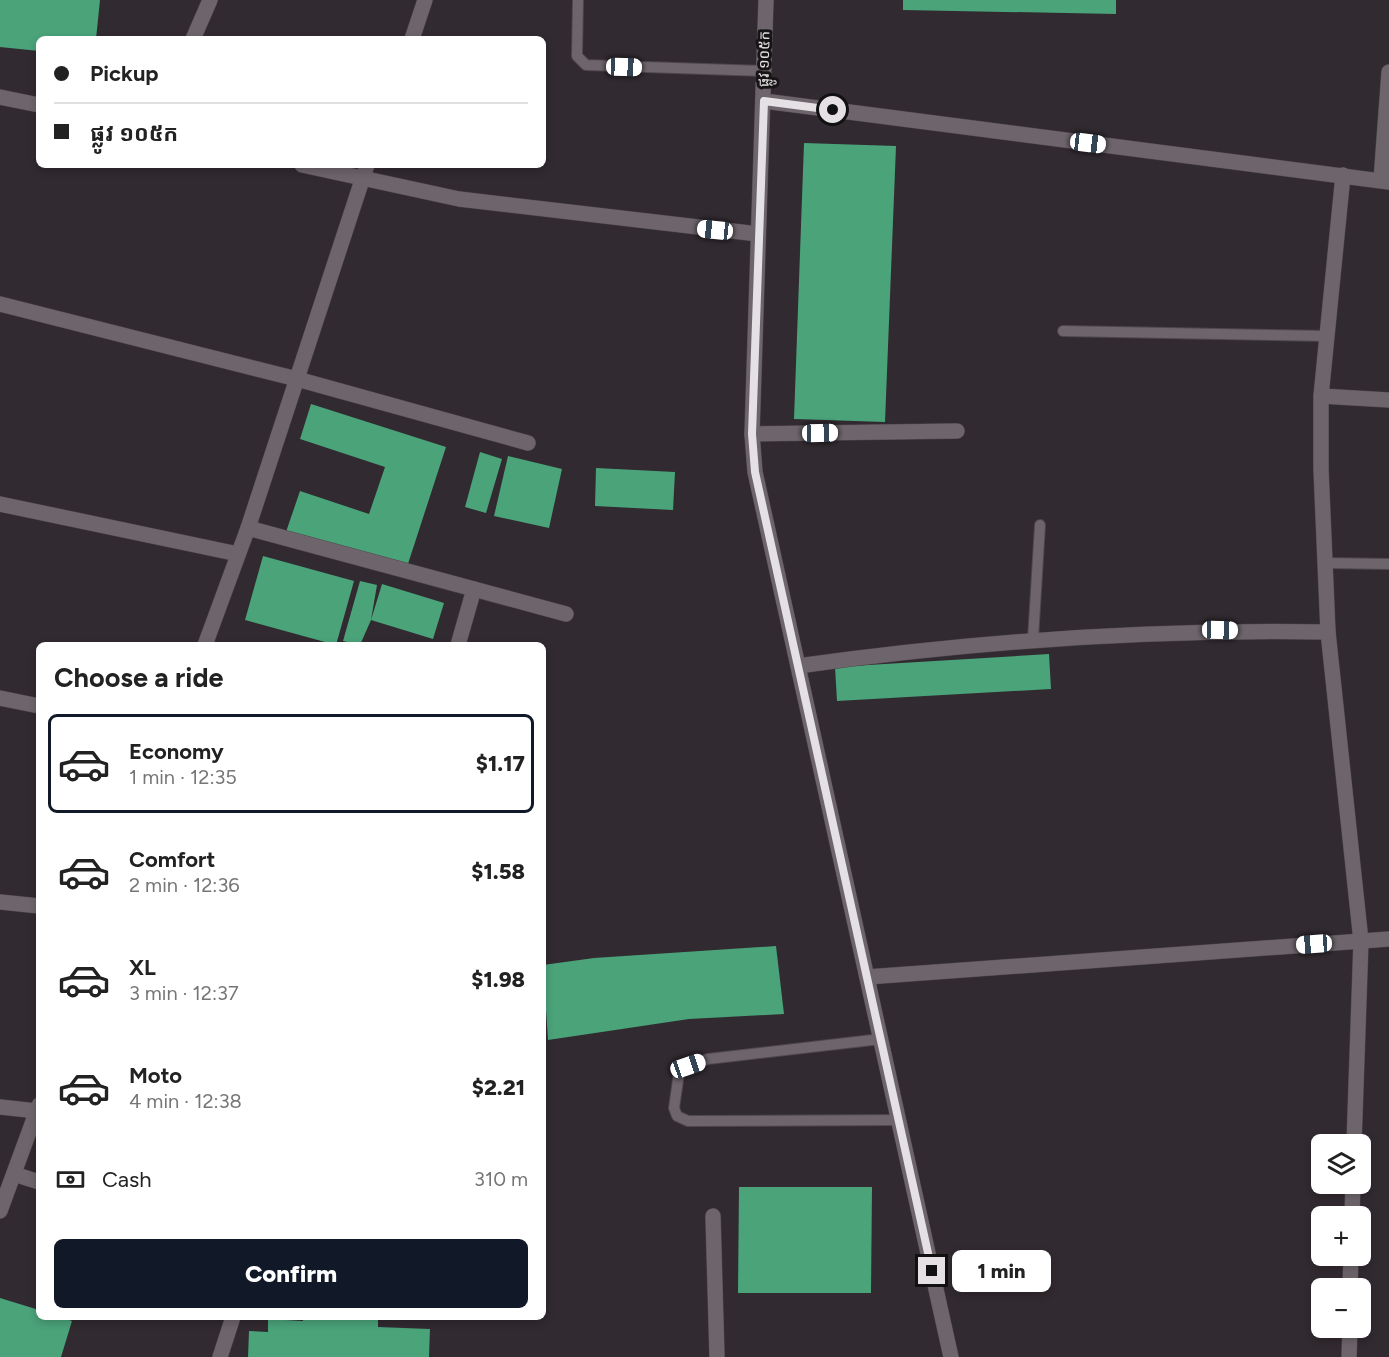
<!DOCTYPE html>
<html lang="en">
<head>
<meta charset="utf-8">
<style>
	body { margin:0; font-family:Figtree,"Noto Sans Khmer",sans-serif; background:#f6f6f6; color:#222; height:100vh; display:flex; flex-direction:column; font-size:22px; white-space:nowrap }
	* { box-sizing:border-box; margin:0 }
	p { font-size:20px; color:#767676 }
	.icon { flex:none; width:33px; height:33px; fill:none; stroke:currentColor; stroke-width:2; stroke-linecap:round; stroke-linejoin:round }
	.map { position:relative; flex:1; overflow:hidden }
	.sheet { position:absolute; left:36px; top:642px; width:510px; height:678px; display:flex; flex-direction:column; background:#fff; border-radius:9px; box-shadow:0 3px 9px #0003 }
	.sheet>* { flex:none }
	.guide { position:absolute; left:36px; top:36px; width:510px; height:132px; border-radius:9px; box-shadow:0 3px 9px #0003; display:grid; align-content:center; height:132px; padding:0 18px; background:#fff }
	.controls { position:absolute; left:1311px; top:1134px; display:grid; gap:12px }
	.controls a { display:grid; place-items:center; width:60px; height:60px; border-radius:9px; background:#fff; box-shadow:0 3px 9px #0003; font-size:30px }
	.end { position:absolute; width:27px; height:27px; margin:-14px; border:8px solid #e4e0e3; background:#111; box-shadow:0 0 0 3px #111 }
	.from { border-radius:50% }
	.bubble { position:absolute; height:42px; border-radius:9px; background:#fff; box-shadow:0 3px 9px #0003; font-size:20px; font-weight:800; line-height:42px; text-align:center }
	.car { position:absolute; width:18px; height:36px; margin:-18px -9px; border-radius:8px; box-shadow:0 0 4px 2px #0007; background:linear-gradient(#fff 24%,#345 0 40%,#fff 0 76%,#345 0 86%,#fff 0) }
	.guide b { display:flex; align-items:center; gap:21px; height:57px; font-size:22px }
	.guide b+b { border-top:2px solid #e0e0e0 }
	.guide i { width:15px; height:15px; background:#222 }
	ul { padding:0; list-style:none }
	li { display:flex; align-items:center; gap:18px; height:99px; margin:0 12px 9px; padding:0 6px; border:3px solid transparent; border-radius:9px }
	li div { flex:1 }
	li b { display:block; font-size:22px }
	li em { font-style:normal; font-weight:800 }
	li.selected { border-color:#111827 }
	li>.icon { width:54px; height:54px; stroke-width:1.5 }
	h2 { padding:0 18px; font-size:27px; line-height:72px }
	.pay { display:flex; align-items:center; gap:15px; height:66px; padding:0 18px; font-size:22px }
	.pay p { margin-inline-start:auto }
	.cta { display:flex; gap:12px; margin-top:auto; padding:12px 18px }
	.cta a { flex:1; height:69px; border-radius:9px; background:#111827; color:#fff; font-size:24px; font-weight:800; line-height:69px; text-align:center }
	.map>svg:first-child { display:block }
</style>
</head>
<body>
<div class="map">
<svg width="1389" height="1357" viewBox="0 0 1389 1357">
	<rect width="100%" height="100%" fill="#312a30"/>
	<!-- building -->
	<g fill="#4ba37a">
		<polygon points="0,0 100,0 96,39 39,39 39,51 0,47"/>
		<polygon points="903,0 1116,0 1116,14 903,10"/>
		<polygon points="804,143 896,146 885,422 794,419"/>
		<polygon points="311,404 446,447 406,570 286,532 300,491 369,514 385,467 300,439"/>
		<polygon points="480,452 502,459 486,513 465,507"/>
		<polygon points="508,456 562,469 549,528 494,516"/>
		<polygon points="596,468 675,472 673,510 595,506"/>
		<polygon points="263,556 354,581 336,645 245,620"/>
		<polygon points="360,581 377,585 371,620 382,584 444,603 433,639 371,620 360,645 343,641"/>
		<polygon points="1049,654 1051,689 837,701 835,667"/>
		<polygon points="776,946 784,1014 689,1019 548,1040 543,965 594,958"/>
		<polygon points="739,1187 872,1187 871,1293 738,1293"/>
		<polygon points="0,1298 39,1310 39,1317 61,1317 72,1321 61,1357 0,1357"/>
		<polygon points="303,1317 378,1317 378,1327 430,1329 429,1357 248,1357 249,1331 268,1332 268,1319 303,1321"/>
	</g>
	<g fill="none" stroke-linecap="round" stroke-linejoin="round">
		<!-- service casing -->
		<g stroke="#4e484d" stroke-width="12">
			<g id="service">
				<polyline points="578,0 577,56 586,65 764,71"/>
				<polyline points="1063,331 1328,336"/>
				<polyline points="1325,563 1389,564"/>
				<polyline points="1033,639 1040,525"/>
				<polyline points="881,1039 708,1059 688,1066 679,1073 674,1108 677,1116 688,1121 899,1120"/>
			</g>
		</g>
		<!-- minor casing -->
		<g stroke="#4e484d" stroke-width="16">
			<g id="minor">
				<polyline points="193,39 210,0"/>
				<polyline points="412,39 425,0"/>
				<polyline points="0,97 39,105"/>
				<polyline points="764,101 1389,182"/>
				<polyline points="302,165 459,199 758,234"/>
				<polyline points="1343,175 1321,396 1321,469 1328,632 1361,941 1354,1144"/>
				<polyline points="1381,180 1389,72"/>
				<polyline points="0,304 297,379 528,443"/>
				<polyline points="1321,396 1389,400"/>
				<polyline points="752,434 957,431"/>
				<polyline points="0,504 238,554"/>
				<polyline points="248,528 566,614"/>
				<polyline points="205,645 248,528 367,165"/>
				<polyline points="458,645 474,589"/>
				<path d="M 798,666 C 975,641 1150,629 1328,632"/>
				<polyline points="0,698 39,706"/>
				<polyline points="0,902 39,906"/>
				<polyline points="867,977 1389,939"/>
				<polyline points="0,1107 37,1111"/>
				<polyline points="14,1174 39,1182"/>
				<polyline points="0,1211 39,1105"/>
				<polyline points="713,1216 717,1357"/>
				<polyline points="1352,1216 1353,1184"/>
				<polyline points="1350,1288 1351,1256"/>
				<polyline points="220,1357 233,1317"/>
				<polyline points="1349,1357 1350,1328"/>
			</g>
		</g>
		<!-- secondary casing -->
		<g stroke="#4e484d" stroke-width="16">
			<polyline id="secondary" points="766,0 752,434 755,472 951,1357"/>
		</g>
		<!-- service -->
		<use href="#service" stroke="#6d656b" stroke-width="10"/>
		<!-- minor -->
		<use href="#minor" stroke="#6d656b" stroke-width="15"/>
		<!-- secondary -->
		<use href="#secondary" stroke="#6d656b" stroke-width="15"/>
	</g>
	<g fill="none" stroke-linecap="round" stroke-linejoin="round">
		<!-- route -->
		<polyline stroke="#e4e0e3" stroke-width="8" points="833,110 764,101 752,434 755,472 932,1271"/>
	</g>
	<g text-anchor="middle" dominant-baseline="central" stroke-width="6" stroke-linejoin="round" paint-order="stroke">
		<!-- street labels -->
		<g font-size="15" fill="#e4e0e3" stroke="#171416">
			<text transform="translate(764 59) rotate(-89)">ផ្លូវ ១០៥ក</text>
		</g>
	</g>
</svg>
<div class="controls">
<a><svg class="icon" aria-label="layers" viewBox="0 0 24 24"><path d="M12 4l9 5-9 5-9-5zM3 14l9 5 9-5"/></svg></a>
<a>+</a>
<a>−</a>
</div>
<i class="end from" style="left:833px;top:110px"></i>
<i class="end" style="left:932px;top:1271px"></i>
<div class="bubble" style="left:952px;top:1250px;width:99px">1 min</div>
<i class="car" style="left:624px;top:67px;rotate:92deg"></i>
<i class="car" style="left:1088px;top:143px;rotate:97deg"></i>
<i class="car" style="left:715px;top:230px;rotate:276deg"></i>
<i class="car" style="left:820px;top:433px;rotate:89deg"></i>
<i class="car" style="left:1220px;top:630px;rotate:91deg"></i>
<i class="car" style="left:1314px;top:944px;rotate:266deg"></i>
<i class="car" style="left:688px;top:1066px;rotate:71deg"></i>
<div class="guide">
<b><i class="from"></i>Pickup</b>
<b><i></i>ផ្លូវ ១០៥ក</b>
</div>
<section class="sheet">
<h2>Choose a ride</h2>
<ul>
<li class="selected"><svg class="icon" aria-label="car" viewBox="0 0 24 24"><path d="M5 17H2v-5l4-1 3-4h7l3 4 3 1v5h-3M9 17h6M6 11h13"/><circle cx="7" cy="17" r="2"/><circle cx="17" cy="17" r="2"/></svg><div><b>Economy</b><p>1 min · 12:35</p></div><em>$1.17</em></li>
<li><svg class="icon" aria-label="car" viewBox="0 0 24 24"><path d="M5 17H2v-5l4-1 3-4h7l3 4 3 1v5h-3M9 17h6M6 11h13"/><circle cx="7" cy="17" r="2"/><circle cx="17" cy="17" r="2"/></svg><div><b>Comfort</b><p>2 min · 12:36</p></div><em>$1.58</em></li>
<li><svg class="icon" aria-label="car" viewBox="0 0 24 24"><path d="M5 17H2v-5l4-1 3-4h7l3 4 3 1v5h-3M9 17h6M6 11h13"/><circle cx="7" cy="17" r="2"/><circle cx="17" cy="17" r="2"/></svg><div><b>XL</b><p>3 min · 12:37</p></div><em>$1.98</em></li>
<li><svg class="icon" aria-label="car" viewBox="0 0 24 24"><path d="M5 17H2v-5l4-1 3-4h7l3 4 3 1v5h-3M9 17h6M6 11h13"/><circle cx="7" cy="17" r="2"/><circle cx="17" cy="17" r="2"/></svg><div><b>Moto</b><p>4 min · 12:38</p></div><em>$2.21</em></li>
</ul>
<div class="pay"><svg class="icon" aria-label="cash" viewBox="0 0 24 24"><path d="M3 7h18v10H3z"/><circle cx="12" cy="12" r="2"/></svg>Cash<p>310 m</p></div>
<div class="cta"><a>Confirm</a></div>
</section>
</div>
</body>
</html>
